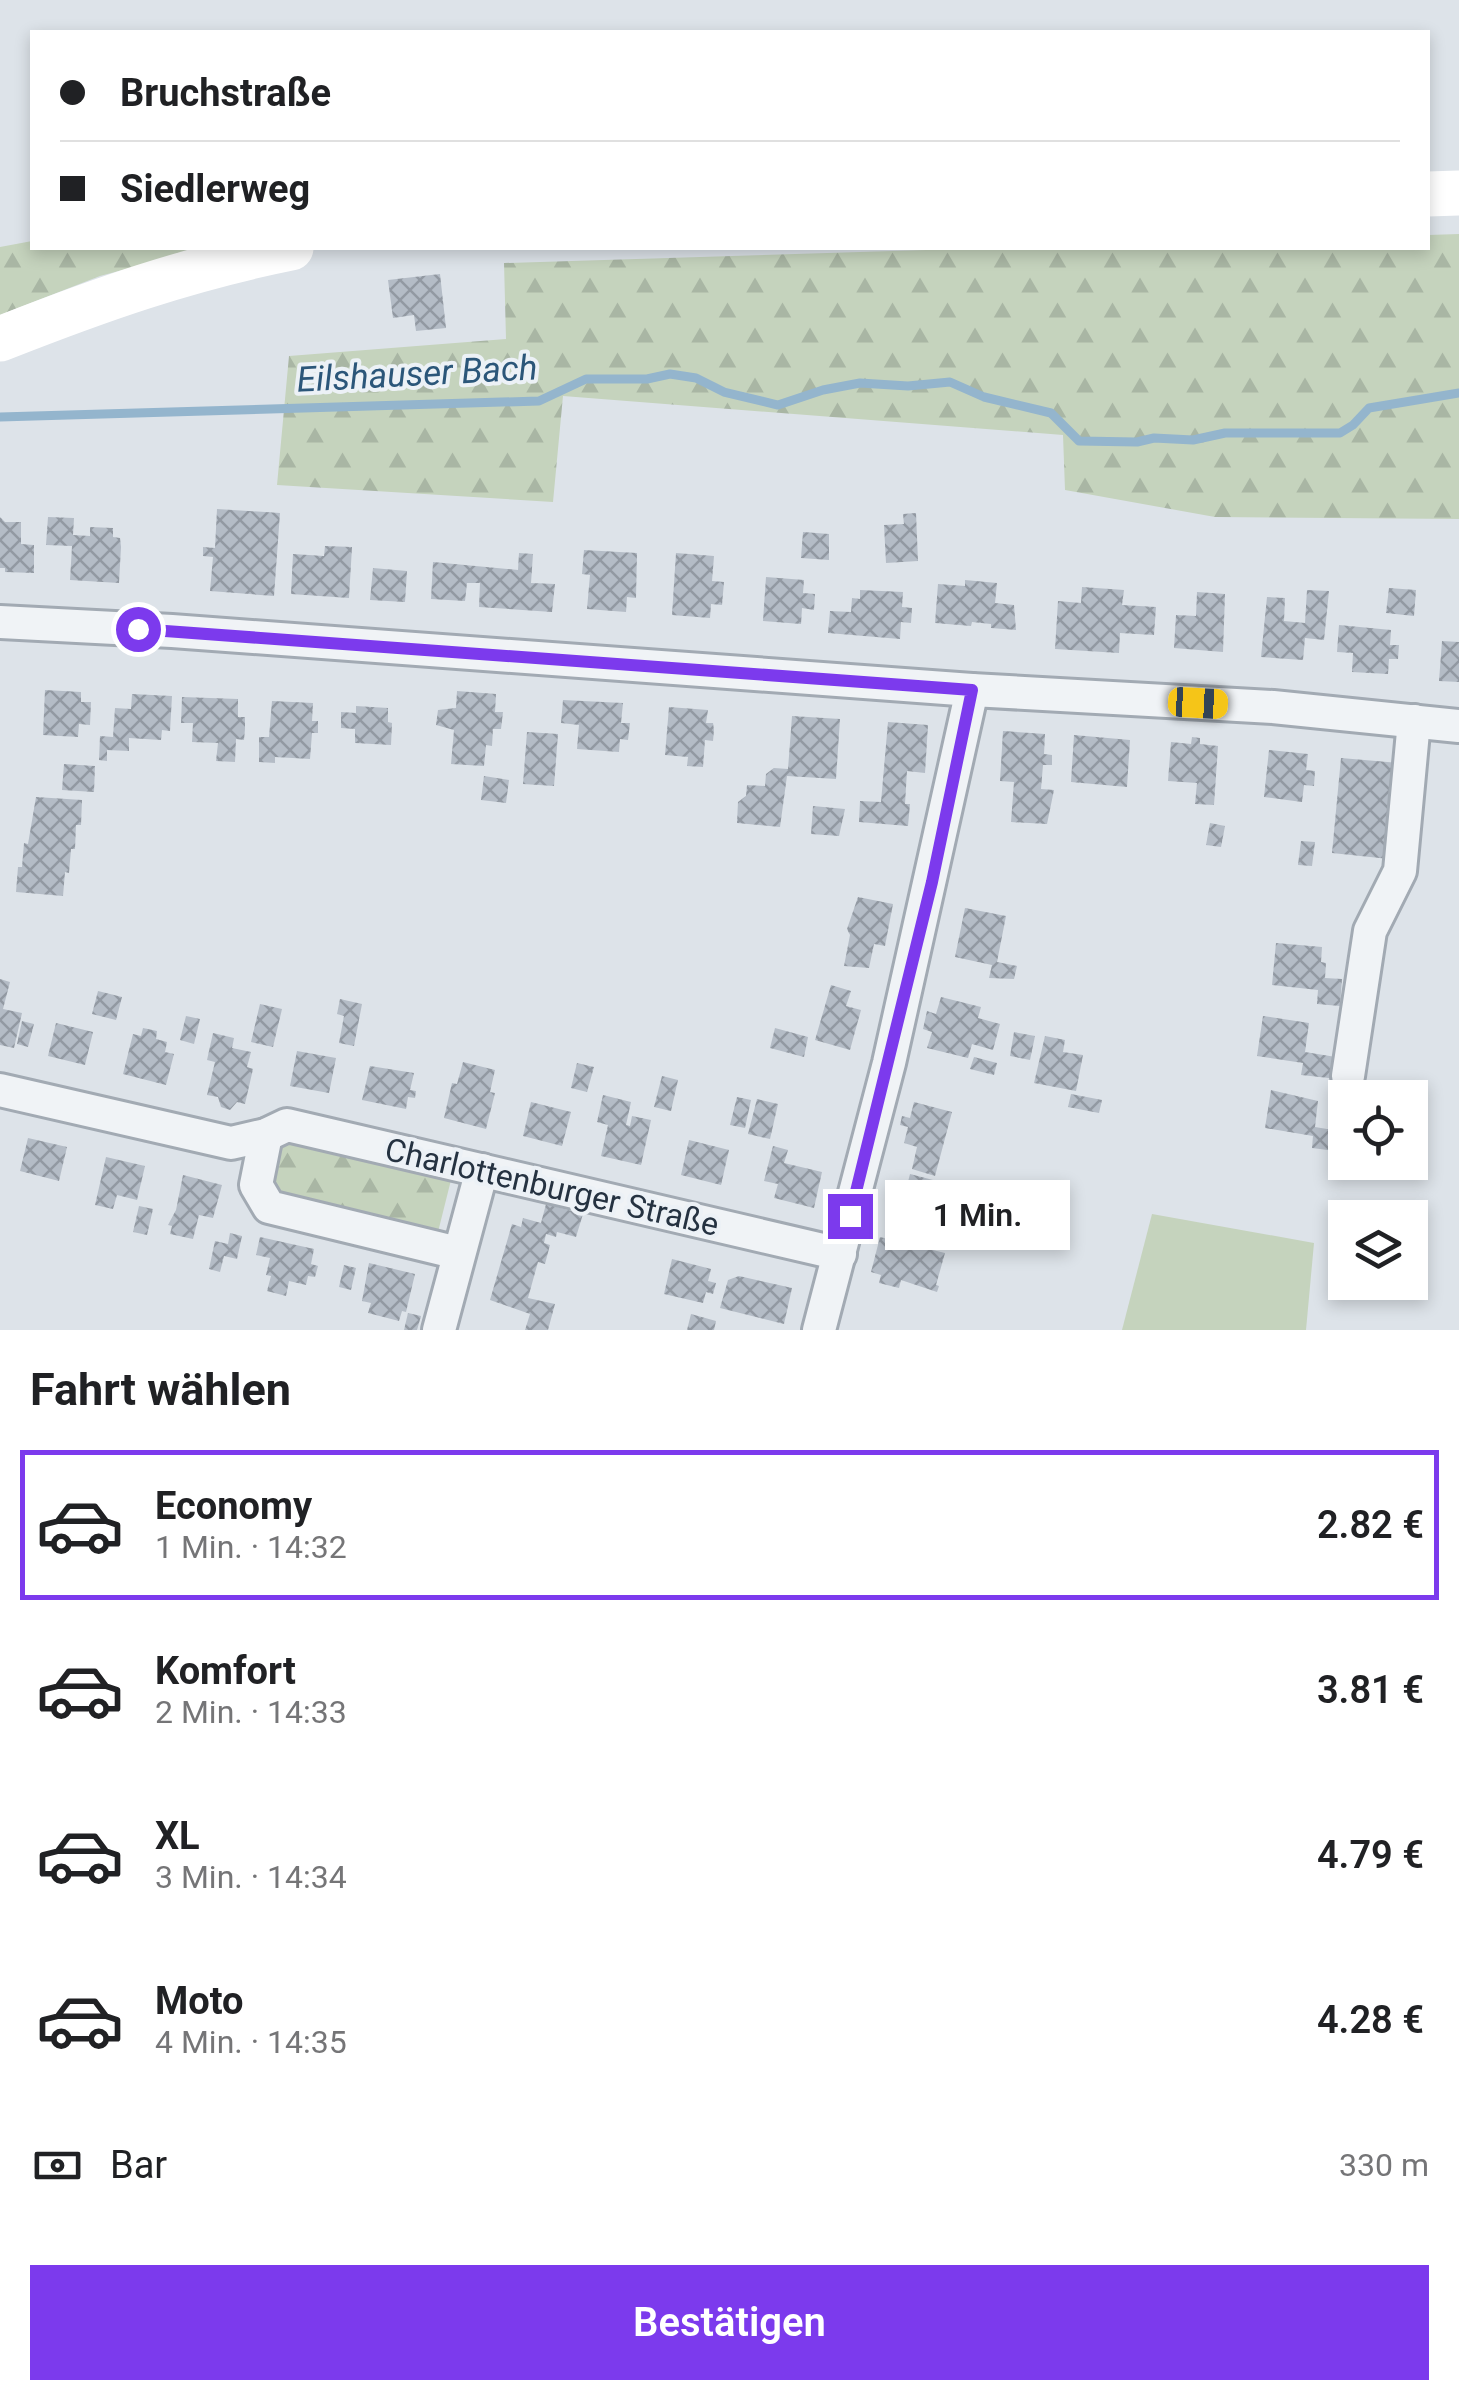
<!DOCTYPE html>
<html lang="de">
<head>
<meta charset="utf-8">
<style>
	body { margin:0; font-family:Roboto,sans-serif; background:#f2f2f2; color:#202124; height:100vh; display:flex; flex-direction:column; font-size:38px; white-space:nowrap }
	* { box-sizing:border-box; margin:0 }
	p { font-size:32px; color:#757577 }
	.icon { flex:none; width:55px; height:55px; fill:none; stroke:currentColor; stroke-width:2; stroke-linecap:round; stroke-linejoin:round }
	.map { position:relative; height:1330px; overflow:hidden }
	.drawer { display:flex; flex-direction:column; background:#fff; flex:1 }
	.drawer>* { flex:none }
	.top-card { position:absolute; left:30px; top:30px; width:1400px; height:220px; border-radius:0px; box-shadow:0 5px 15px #0003; display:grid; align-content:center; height:220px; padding:0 30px; background:#fff }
	.tools { position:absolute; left:1328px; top:1080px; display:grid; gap:20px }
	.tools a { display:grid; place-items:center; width:100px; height:100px; border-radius:0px; background:#fff; box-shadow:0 5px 15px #0003; font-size:50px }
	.end { position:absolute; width:45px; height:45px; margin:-22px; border:12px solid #7c3aed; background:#fff; box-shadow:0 0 0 5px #fff }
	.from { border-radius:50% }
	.bubble { position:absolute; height:70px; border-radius:0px; background:#fff; box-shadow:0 5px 15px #0003; font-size:32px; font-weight:600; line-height:70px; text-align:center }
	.car { position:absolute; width:30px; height:60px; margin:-30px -15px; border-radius:12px; box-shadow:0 0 8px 2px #0007; background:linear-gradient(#f5c518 24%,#345 0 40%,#f5c518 0 76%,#345 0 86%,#f5c518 0) }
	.top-card b { display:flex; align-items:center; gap:35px; height:95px; font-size:38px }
	.top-card b+b { border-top:2px solid #e0e0e0 }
	.top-card i { width:25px; height:25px; background:#202124 }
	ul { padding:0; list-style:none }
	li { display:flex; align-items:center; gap:30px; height:150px; margin:0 20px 15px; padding:0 10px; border:5px solid transparent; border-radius:0px }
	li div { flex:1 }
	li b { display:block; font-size:38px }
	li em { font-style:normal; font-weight:600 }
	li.current { border-color:#7c3aed }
	li>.icon { width:90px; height:90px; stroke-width:1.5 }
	h2 { padding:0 30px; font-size:45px; line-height:120px }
	.pay { display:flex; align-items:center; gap:25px; height:110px; padding:0 30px; font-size:38px }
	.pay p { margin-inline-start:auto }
	.primary-button { display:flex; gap:20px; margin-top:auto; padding:20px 30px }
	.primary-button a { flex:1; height:115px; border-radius:0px; background:#7c3aed; color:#fff; font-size:40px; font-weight:600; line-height:115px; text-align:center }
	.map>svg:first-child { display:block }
</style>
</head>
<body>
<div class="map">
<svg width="1459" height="1330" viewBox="0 0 1459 1330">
	<defs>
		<pattern id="forest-firs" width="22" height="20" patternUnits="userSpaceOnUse" patternTransform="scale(2.5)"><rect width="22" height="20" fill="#c5d3bd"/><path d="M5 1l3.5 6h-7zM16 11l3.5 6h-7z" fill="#a9b6a4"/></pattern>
		<pattern id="building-cross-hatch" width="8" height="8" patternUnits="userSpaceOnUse" patternTransform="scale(2.5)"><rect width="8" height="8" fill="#b4bcc6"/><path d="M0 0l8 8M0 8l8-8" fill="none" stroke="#9299a2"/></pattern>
	</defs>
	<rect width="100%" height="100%" fill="#dde3e9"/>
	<!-- grass -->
	<polygon fill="#c5d3bd" points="1152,1214 1314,1243 1306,1330 1122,1330"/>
	<!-- forest -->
	<g fill="url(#forest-firs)">
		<polygon points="1459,234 1459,519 1215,517 1065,490 1063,435 563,396 553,502 277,485 289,356 506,339 504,263 991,248 1428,248 1428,235"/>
		<polygon points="32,241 32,248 205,248 100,276 0,315 0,247"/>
		<polygon points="280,1138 451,1180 438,1232 268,1191"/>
	</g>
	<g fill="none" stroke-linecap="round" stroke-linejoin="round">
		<!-- stream -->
		<polyline stroke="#94b5cd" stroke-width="9" points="0,417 539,401 586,379 647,379 670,374 696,378 724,392 778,405 823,390 860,383 908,386 950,382 984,397 1051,413 1079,441 1137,442 1154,438 1193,440 1225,433 1340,433 1353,425 1369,408 1459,393"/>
	</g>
	<!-- building -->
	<g fill="url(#building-cross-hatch)">
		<polygon points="440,274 446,328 416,331 414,315 393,318 388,280"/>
		<polygon points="217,509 280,513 274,596 210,591 213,557 203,556 203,547 215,548"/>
		<polygon points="916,513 918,561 886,563 884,525 904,524 903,514"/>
		<polygon points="0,517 5,522 21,522 21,544 34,545 34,573 5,572 5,568 0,568"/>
		<polygon points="48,517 74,518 73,535 90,536 90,527 113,528 113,537 120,538 121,547 119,583 70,580 72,546 46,545"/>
		<polygon points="803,532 829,534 829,560 801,558"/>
		<polygon points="325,546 352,547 349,598 291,594 293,554 324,556"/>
		<polygon points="584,550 637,553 636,598 627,597 626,612 587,609 590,575 582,574"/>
		<polygon points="519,553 533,554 531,583 555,584 552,612 479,607 480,583 467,583 465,601 431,599 433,562 518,570"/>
		<polygon points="676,553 714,556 712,581 724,582 722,605 711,604 710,618 672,615"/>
		<polygon points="373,568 407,571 405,602 370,600"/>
		<polygon points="766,577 804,580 803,593 815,594 814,610 802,608 801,624 763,621"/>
		<polygon points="965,580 997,583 995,603 1014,605 1016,630 991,628 991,624 972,622 971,626 935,623 938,584 965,586"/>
		<polygon points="1082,587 1124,590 1122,605 1156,607 1154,635 1120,633 1119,653 1055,649 1058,601 1081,603"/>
		<polygon points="1389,588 1416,590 1414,616 1386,613"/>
		<polygon points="860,590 903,592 902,607 912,608 911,623 901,622 900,639 828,633 830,611 851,612 852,598 860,599"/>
		<polygon points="1307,590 1329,591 1324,640 1305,638 1303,660 1261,657 1267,597 1285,598 1284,621 1305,623"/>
		<polygon points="1197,592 1225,594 1223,652 1174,648 1176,615 1196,616"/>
		<polygon points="1339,625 1391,630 1390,645 1399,645 1398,659 1389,659 1388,674 1352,672 1353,653 1337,652"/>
		<polygon points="1442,641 1459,642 1459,682 1439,681"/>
		<polygon points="45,690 81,692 81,702 91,702 90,725 79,724 78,737 43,735"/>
		<polygon points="457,691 496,694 495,712 503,712 501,729 493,729 492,746 486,745 484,766 451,764 454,730 436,725 438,710 456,708"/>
		<polygon points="132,694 172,696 170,731 162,730 161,740 129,738 129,751 107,750 107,761 99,760 100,736 113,737 115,708 131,709"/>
		<polygon points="182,697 238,699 238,717 245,717 245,729 244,740 236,739 235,762 216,761 218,743 192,742 193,723 181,723"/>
		<polygon points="563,700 623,703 621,723 630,723 628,740 620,739 619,752 577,749 579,725 561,723"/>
		<polygon points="272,701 313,703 312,721 318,721 318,733 312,733 310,759 275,757 275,763 259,762 259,737 269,737"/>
		<polygon points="356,706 388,708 388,722 392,723 391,745 355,743 355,729 341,728 341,712 356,713"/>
		<polygon points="669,707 708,710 706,723 713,723 714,730 713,741 705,740 703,767 687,766 688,757 665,755"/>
		<polygon points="792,716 840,719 836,779 787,776 780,827 737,823 738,802 746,796 747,785 765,786 766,774 774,768 788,769"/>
		<polygon points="888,722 928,725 925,773 907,771 905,804 910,804 908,826 859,822 860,801 881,802"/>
		<polygon points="1003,731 1045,734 1044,754 1052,755 1052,765 1043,765 1041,789 1054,790 1047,824 1011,822 1014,782 1000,781"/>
		<polygon points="527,732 558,734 554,786 523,784"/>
		<polygon points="1074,735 1130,740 1127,787 1071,782"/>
		<polygon points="1192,737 1200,738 1200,744 1218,746 1214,805 1195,804 1197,783 1168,781 1171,742 1191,744"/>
		<polygon points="1269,750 1308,754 1306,770 1315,771 1314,786 1304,785 1302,802 1264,797"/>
		<polygon points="1341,758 1399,763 1389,859 1332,853"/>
		<polygon points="64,764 95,766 94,792 62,790"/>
		<polygon points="484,776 509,780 506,803 481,800"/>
		<polygon points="36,797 82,800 81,825 76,825 75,849 71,849 69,873 65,872 63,896 16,892 18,867 22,867 24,843 28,844"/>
		<polygon points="813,806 845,809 839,836 811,834"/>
		<polygon points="1210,823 1225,826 1221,847 1206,845"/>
		<polygon points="1301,841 1315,842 1312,866 1298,865"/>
		<polygon points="858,897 893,904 885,946 874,944 869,968 844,966 850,935 847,929"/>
		<polygon points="965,908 1006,916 997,962 1017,966 1014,979 989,978 992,965 955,957"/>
		<polygon points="1276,943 1322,947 1321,962 1326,963 1325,978 1342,979 1340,1006 1317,1004 1318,990 1272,985"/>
		<polygon points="0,979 10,982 3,1009 22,1013 14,1048 0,1045"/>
		<polygon points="831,985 851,991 846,1006 861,1010 850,1050 815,1040"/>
		<polygon points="98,991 122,997 116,1020 92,1014"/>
		<polygon points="941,997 981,1007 978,1018 1000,1024 993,1050 972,1044 968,1058 927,1048 932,1032 923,1029 927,1011 936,1014"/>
		<polygon points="340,999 362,1004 354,1046 339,1043 344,1016 337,1014"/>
		<polygon points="260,1004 282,1009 273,1047 251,1042"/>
		<polygon points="186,1016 200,1019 194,1044 180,1040"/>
		<polygon points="1263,1016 1309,1023 1305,1052 1342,1058 1338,1079 1301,1075 1303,1063 1257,1056"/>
		<polygon points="22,1021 34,1024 28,1047 17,1044"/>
		<polygon points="56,1023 93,1032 85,1065 48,1056"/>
		<polygon points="143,1028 157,1031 156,1039 167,1042 165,1052 174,1054 166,1085 123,1074 133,1034 141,1036"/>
		<polygon points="775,1028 808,1037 804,1057 770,1048"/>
		<polygon points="1014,1032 1035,1036 1030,1060 1010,1056"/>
		<polygon points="213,1033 234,1038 232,1048 251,1052 247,1067 253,1069 245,1104 237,1102 230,1110 221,1107 218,1097 207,1095 215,1062 207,1060"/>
		<polygon points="1045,1036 1065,1040 1063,1052 1083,1055 1076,1091 1034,1083"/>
		<polygon points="297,1051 336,1058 329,1093 290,1086"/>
		<polygon points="974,1057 997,1063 994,1075 970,1069"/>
		<polygon points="463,1062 495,1070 490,1092 495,1093 486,1129 444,1118 452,1083 457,1084"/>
		<polygon points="577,1063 594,1067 587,1092 571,1088"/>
		<polygon points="370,1066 414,1073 410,1090 416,1091 415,1098 408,1097 406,1109 362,1100"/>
		<polygon points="662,1076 678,1080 671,1111 654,1107"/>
		<polygon points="1271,1090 1318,1101 1315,1127 1345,1132 1343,1152 1312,1148 1313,1136 1265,1128"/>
		<polygon points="1071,1094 1102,1100 1099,1113 1068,1107"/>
		<polygon points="603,1095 631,1102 626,1125 630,1126 632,1116 651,1120 641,1165 601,1156 608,1125 597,1122"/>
		<polygon points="737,1097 751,1100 745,1128 730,1125"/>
		<polygon points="757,1099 778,1104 770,1139 748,1134"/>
		<polygon points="531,1102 571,1112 562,1146 523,1136"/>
		<polygon points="914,1102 952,1112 935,1176 912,1169 917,1147 904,1143 908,1127 900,1125 902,1116 910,1118"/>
		<polygon points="28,1138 67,1147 59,1181 20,1171"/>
		<polygon points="689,1140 729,1150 721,1185 681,1175"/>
		<polygon points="773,1146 788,1150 784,1163 822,1172 814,1208 774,1198 778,1184 764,1181"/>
		<polygon points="106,1157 145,1166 137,1200 117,1195 113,1209 95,1205"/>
		<polygon points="910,1174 956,1186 953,1196 958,1197 955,1207 942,1204 937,1223 900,1213"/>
		<polygon points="183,1175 222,1185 213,1218 199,1215 193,1239 170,1234 172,1226 168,1225 176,1210"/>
		<polygon points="546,1204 583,1214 576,1237 557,1232 556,1237 546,1234 544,1243 550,1245 545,1264 538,1262 528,1298 555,1304 548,1330 525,1330 530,1314 490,1300 512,1224 521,1227 523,1218 541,1223"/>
		<polygon points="139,1206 153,1209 147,1235 133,1232"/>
		<polygon points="230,1233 242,1236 237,1259 224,1256 220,1272 209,1269 215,1241 228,1244"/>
		<polygon points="260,1237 314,1249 311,1264 318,1266 315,1277 308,1276 306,1285 289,1281 286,1296 267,1291 271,1276 266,1275 270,1258 256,1255"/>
		<polygon points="880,1237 945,1253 936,1285 939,1286 937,1292 901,1280 899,1288 879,1283 881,1275 871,1272"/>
		<polygon points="672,1259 711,1269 708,1281 716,1283 713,1294 706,1292 703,1303 664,1294"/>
		<polygon points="369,1263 415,1274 406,1312 402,1311 399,1321 368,1313 371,1303 362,1301"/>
		<polygon points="344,1265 356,1268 351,1290 339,1287"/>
		<polygon points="739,1276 792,1288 784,1324 720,1308 728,1280"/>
		<polygon points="408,1313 421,1316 417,1330 404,1330"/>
		<polygon points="691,1314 716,1321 714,1330 687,1330"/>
	</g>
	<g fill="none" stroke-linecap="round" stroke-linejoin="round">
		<!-- minor casing -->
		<g stroke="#a2aab3" stroke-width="38">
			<g id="minor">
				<polyline points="0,622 172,631 972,690 1273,707 1459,726"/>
				<polyline points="1348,1076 1370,931 1400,871 1414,721"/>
				<polyline points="0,1090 231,1143 266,1135 287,1125 840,1254"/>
				<polyline points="266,1135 256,1185 269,1207 458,1253"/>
				<polyline points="439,1330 482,1170"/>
				<polyline points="819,1330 889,1063 972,690"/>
			</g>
		</g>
		<!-- minor -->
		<use href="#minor" stroke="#f0f3f6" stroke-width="32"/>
		<!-- secondary -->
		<g stroke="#fff" stroke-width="45">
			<polyline points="1428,194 1459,193"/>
			<path d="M 0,339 C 99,300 186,269 291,248"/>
		</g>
	</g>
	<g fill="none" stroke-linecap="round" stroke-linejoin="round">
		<!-- route -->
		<polyline stroke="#7c3aed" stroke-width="12" points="138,629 972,690 932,882 850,1216"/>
	</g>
	<g text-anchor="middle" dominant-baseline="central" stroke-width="8" stroke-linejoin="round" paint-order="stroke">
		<!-- street labels -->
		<g font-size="32" fill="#253241" stroke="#ecf1f6">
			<text transform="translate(552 1187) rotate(13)">Charlottenburger Straße</text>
		</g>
		<!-- water labels -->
		<g font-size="35" font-style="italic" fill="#2b5679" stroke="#ecf1f6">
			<text transform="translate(417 374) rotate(-3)">Eilshauser Bach</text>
		</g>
	</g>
</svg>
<div class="tools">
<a><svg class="icon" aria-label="locate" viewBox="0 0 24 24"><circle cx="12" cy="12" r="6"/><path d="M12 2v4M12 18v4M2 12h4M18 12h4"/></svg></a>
<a><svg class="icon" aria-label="layers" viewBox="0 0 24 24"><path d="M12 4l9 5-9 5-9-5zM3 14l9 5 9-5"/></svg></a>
</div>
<i class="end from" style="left:138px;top:629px"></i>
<i class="end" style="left:850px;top:1216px"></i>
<div class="bubble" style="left:885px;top:1180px;width:185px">1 Min.</div>
<i class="car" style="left:1198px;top:703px;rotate:93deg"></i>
<div class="top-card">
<b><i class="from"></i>Bruchstraße</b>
<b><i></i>Siedlerweg</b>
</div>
</div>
<section class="drawer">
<h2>Fahrt wählen</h2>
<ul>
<li class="current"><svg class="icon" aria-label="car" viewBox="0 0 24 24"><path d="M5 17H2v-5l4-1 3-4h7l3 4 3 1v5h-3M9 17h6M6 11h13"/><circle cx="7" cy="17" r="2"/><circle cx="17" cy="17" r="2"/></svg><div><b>Economy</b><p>1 Min. · 14:32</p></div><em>2.82 €</em></li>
<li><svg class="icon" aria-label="car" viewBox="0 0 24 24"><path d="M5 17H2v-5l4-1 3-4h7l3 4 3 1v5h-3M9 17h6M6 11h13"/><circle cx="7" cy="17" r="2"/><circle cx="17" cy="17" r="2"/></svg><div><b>Komfort</b><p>2 Min. · 14:33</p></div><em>3.81 €</em></li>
<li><svg class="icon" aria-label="car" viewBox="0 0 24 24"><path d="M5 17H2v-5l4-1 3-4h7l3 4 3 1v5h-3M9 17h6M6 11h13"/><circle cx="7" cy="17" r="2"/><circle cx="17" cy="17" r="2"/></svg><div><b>XL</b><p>3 Min. · 14:34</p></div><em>4.79 €</em></li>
<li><svg class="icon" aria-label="car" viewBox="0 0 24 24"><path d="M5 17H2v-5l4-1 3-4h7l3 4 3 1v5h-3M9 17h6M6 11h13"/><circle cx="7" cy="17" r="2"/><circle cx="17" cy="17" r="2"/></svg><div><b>Moto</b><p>4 Min. · 14:35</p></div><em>4.28 €</em></li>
</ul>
<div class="pay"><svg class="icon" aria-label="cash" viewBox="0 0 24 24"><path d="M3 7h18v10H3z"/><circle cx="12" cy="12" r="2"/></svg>Bar<p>330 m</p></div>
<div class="primary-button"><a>Bestätigen</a></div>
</section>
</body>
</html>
